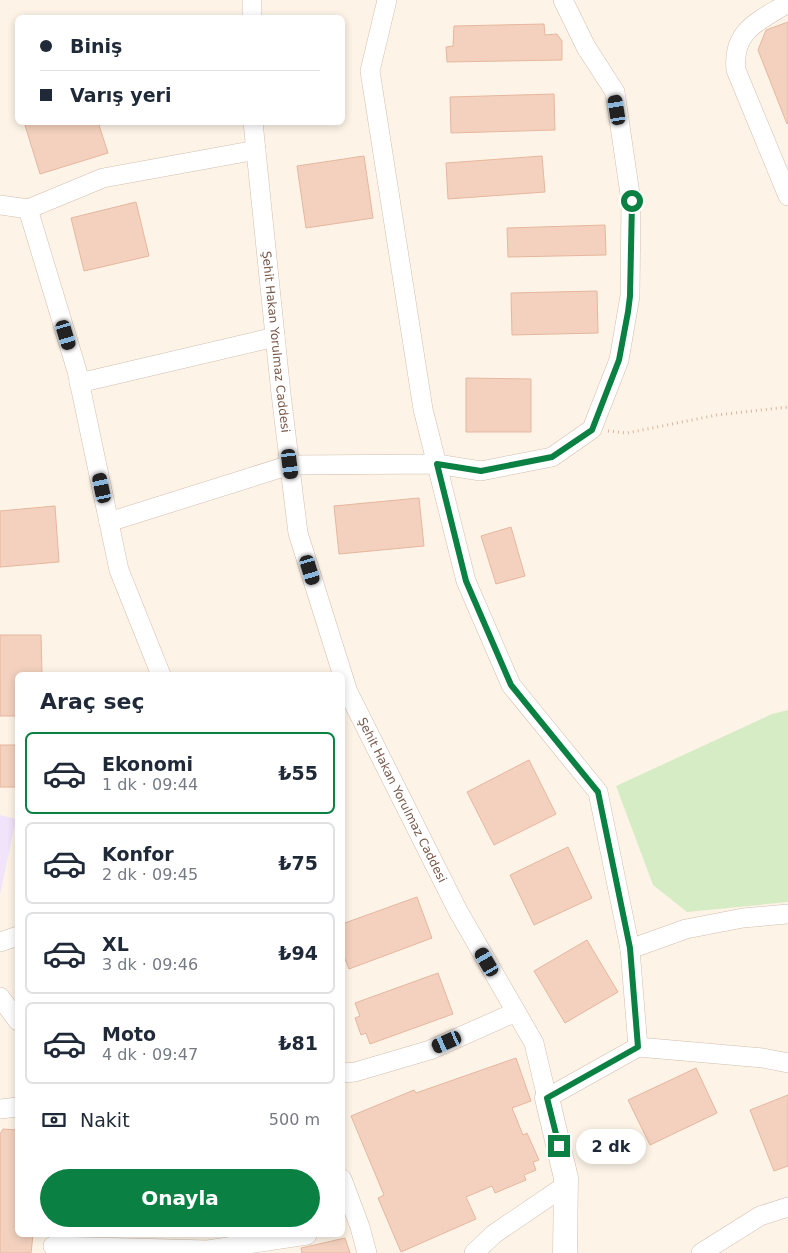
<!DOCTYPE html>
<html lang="tr">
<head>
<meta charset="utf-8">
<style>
	body { margin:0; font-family:"DejaVu Sans",sans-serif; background:#f6f6f7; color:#1f2937; height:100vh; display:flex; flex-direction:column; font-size:19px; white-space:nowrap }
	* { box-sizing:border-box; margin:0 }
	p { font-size:16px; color:#747a83 }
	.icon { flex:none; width:28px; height:28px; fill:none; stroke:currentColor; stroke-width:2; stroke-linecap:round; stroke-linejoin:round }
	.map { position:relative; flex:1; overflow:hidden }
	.side { position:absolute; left:15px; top:672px; width:330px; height:565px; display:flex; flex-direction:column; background:#fff; border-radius:8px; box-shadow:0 2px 8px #0003 }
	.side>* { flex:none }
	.banner { position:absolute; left:15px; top:15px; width:330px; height:110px; border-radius:8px; box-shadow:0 2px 8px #0003; display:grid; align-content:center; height:110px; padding:0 25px; background:#fff }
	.end { position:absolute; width:22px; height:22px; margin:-11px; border:6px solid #0b8043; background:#fff; box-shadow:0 0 0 2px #fff }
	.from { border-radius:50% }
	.bubble { position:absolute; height:35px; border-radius:18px; background:#fff; box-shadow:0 2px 8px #0003; font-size:16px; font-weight:800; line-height:35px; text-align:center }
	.car { position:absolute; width:15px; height:30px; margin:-15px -8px; border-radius:6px; box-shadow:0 0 4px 1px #0007; background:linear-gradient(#222 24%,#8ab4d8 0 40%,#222 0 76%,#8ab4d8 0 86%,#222 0) }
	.banner b { display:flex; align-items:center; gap:18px; height:48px; font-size:19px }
	.banner b+b { border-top:1px solid #e0e1e3 }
	.banner i { width:12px; height:12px; background:#1f2937 }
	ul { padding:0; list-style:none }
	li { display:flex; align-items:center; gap:15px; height:82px; margin:0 10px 8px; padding:0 15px; border:2px solid #e0e1e3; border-radius:8px }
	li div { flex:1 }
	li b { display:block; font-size:19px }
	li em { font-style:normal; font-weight:800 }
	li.current { border-color:#0b8043 }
	li>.icon { width:45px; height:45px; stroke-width:1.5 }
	h2 { padding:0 25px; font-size:22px; line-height:60px }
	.pay { display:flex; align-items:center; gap:12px; height:55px; padding:0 25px; font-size:19px }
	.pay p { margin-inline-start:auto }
	.action { display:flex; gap:10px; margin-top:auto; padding:10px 25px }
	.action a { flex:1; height:58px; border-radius:30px; background:#0b8043; color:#fff; font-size:20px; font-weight:800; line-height:58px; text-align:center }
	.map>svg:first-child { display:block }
</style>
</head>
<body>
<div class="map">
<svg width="788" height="1253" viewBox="0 0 788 1253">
	<rect width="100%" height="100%" fill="#fdf4e7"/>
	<!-- education -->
	<polygon fill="#f1e4fa" points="0,815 16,819 0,895"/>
	<!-- green -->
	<polygon fill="#d6ecc5" points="788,710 788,902 687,912 653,885 616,786 772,714"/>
	<!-- building -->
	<g fill="#f3d1be" stroke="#e7b69e">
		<polygon points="788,22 788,123 787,124 758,50 766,30"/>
		<polygon points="544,24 545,35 557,34 562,41 562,60 447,62 446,47 453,46 454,26"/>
		<polygon points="554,94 555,130 451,133 450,97"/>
		<polygon points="24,122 98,122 108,153 40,174"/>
		<polygon points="364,156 373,218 306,228 297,166"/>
		<polygon points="542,156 545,192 448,199 446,163"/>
		<polygon points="136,202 149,256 84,271 71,218"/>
		<polygon points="605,225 606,255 508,257 507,228"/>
		<polygon points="597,291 598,333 512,335 511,293"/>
		<polygon points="466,378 531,379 531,432 466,432"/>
		<polygon points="419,498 424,546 339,554 334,506"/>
		<polygon points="55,506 59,562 0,567 0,511"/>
		<polygon points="511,527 525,576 496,584 481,536"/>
		<polygon points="0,635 41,635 42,675 18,675 18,716 0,716"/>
		<rect x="0" y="745" width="18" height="42"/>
		<polygon points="529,760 556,814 494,845 467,792"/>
		<polygon points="568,847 592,898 534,925 510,875"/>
		<polygon points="417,897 432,938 349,969 342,951 342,924"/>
		<polygon points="587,940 618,992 565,1023 534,971"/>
		<polygon points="438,973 453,1014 370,1044 366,1033 361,1035 355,1018 360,1016 355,1003"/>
		<polygon points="516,1058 531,1101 512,1108 523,1135 527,1133 539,1160 533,1162 536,1170 524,1175 526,1180 495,1193 492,1186 466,1197 476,1219 401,1252 378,1198 384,1195 351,1116 414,1090 416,1093"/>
		<polygon points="696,1068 717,1113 650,1145 628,1100"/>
		<polygon points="788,1095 788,1166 774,1171 750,1110"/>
		<polygon points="3,1129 18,1130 18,1235 33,1235 31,1253 0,1253 0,1134"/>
		<polygon points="345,1238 350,1253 302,1253 301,1248"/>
	</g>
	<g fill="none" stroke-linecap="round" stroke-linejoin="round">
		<!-- minor casing -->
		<g stroke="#d2bdaf" stroke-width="20">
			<g id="minor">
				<path d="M 788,3 C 759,21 732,30 736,70 L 788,196"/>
				<polyline points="252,18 252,0"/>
				<path id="s1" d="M 253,122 L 281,394 L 298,533 L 348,692 L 458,911 L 534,1043 L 547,1098 L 638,1047 L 630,949 L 598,792 L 511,685 L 466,581 L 423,409 L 370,71 L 387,0"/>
				<polyline points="0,205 28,209 77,371 119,570 161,675"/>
				<polyline points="28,209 103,178 256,150"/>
				<polyline points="79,383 275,337"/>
				<polyline points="109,522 290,465 437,464 481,471 552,457 592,429 619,360 630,296 631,201 615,92 586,47 563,0"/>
				<polyline points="0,942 18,936"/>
				<polyline points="630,949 686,929 743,918 788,914"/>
				<polyline points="0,997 18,1021"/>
				<polyline points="638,1047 763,1058 788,1063"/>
				<polyline points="342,1073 355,1072 430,1050 516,1012"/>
				<polyline points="0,1109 18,1107"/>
				<polyline points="342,1179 360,1227 367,1253"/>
				<polyline points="53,1246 208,1250 307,1235"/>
				<polyline points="474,1253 494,1234 566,1185"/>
				<polyline points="701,1253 760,1216 788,1207"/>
			</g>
		</g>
		<!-- tertiary casing -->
		<g stroke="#d2bdaf" stroke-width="25">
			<polyline id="tertiary" points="547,1098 566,1178 565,1253"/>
		</g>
		<!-- path -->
		<polyline stroke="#d9b4a0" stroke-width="3" stroke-dasharray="1 4" stroke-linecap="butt" points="608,431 627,433 717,415 788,407"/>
		<!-- minor -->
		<use href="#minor" stroke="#fff" stroke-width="19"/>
		<!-- tertiary -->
		<use href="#tertiary" stroke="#fff" stroke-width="24"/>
	</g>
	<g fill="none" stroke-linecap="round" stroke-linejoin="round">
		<!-- route -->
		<polyline stroke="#0b8043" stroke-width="6" points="559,1146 547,1098 638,1047 630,948 598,792 511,685 466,581 437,464 481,471 552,457 592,430 619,360 628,312 630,296 632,201"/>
	</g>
	<g text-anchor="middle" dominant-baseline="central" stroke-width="4.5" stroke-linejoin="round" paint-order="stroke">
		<!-- street labels -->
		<g font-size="12" fill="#78584a" stroke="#fff8ee">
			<text stroke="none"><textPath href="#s1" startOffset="221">Şehit Hakan Yorulmaz Caddesi</textPath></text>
			<text stroke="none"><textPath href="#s1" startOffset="701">Şehit Hakan Yorulmaz Caddesi</textPath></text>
		</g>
	</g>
</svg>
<i class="end from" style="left:632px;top:201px"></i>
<i class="end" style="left:559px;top:1146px"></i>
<div class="bubble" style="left:576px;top:1129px;width:70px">2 dk</div>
<i class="car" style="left:617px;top:110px;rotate:351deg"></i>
<i class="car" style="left:66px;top:335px;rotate:163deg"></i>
<i class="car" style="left:290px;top:464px;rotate:173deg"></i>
<i class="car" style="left:102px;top:488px;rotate:348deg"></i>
<i class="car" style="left:310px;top:570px;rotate:163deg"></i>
<i class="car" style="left:487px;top:962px;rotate:330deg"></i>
<i class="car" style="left:447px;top:1042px;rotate:246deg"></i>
<div class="banner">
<b><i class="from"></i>Biniş</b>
<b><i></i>Varış yeri</b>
</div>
<section class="side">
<h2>Araç seç</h2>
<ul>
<li class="current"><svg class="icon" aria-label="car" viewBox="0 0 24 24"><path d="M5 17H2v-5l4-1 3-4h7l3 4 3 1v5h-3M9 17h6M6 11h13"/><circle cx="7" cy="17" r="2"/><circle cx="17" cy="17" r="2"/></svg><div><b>Ekonomi</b><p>1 dk · 09:44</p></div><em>₺55</em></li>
<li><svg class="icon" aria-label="car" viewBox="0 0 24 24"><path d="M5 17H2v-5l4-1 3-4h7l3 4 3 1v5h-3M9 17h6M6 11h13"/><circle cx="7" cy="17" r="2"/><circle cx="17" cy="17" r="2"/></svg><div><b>Konfor</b><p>2 dk · 09:45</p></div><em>₺75</em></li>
<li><svg class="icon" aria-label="car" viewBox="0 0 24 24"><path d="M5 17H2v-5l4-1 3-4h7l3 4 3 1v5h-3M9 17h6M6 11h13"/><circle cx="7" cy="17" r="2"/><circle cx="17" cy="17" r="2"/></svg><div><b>XL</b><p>3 dk · 09:46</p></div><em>₺94</em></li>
<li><svg class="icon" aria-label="car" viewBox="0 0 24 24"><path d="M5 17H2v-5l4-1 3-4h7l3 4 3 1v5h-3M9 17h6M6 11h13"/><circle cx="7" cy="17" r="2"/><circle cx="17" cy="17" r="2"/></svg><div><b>Moto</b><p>4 dk · 09:47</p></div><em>₺81</em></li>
</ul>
<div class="pay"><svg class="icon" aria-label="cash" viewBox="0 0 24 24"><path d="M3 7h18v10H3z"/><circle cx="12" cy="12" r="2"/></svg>Nakit<p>500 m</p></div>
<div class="action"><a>Onayla</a></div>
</section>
</div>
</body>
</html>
